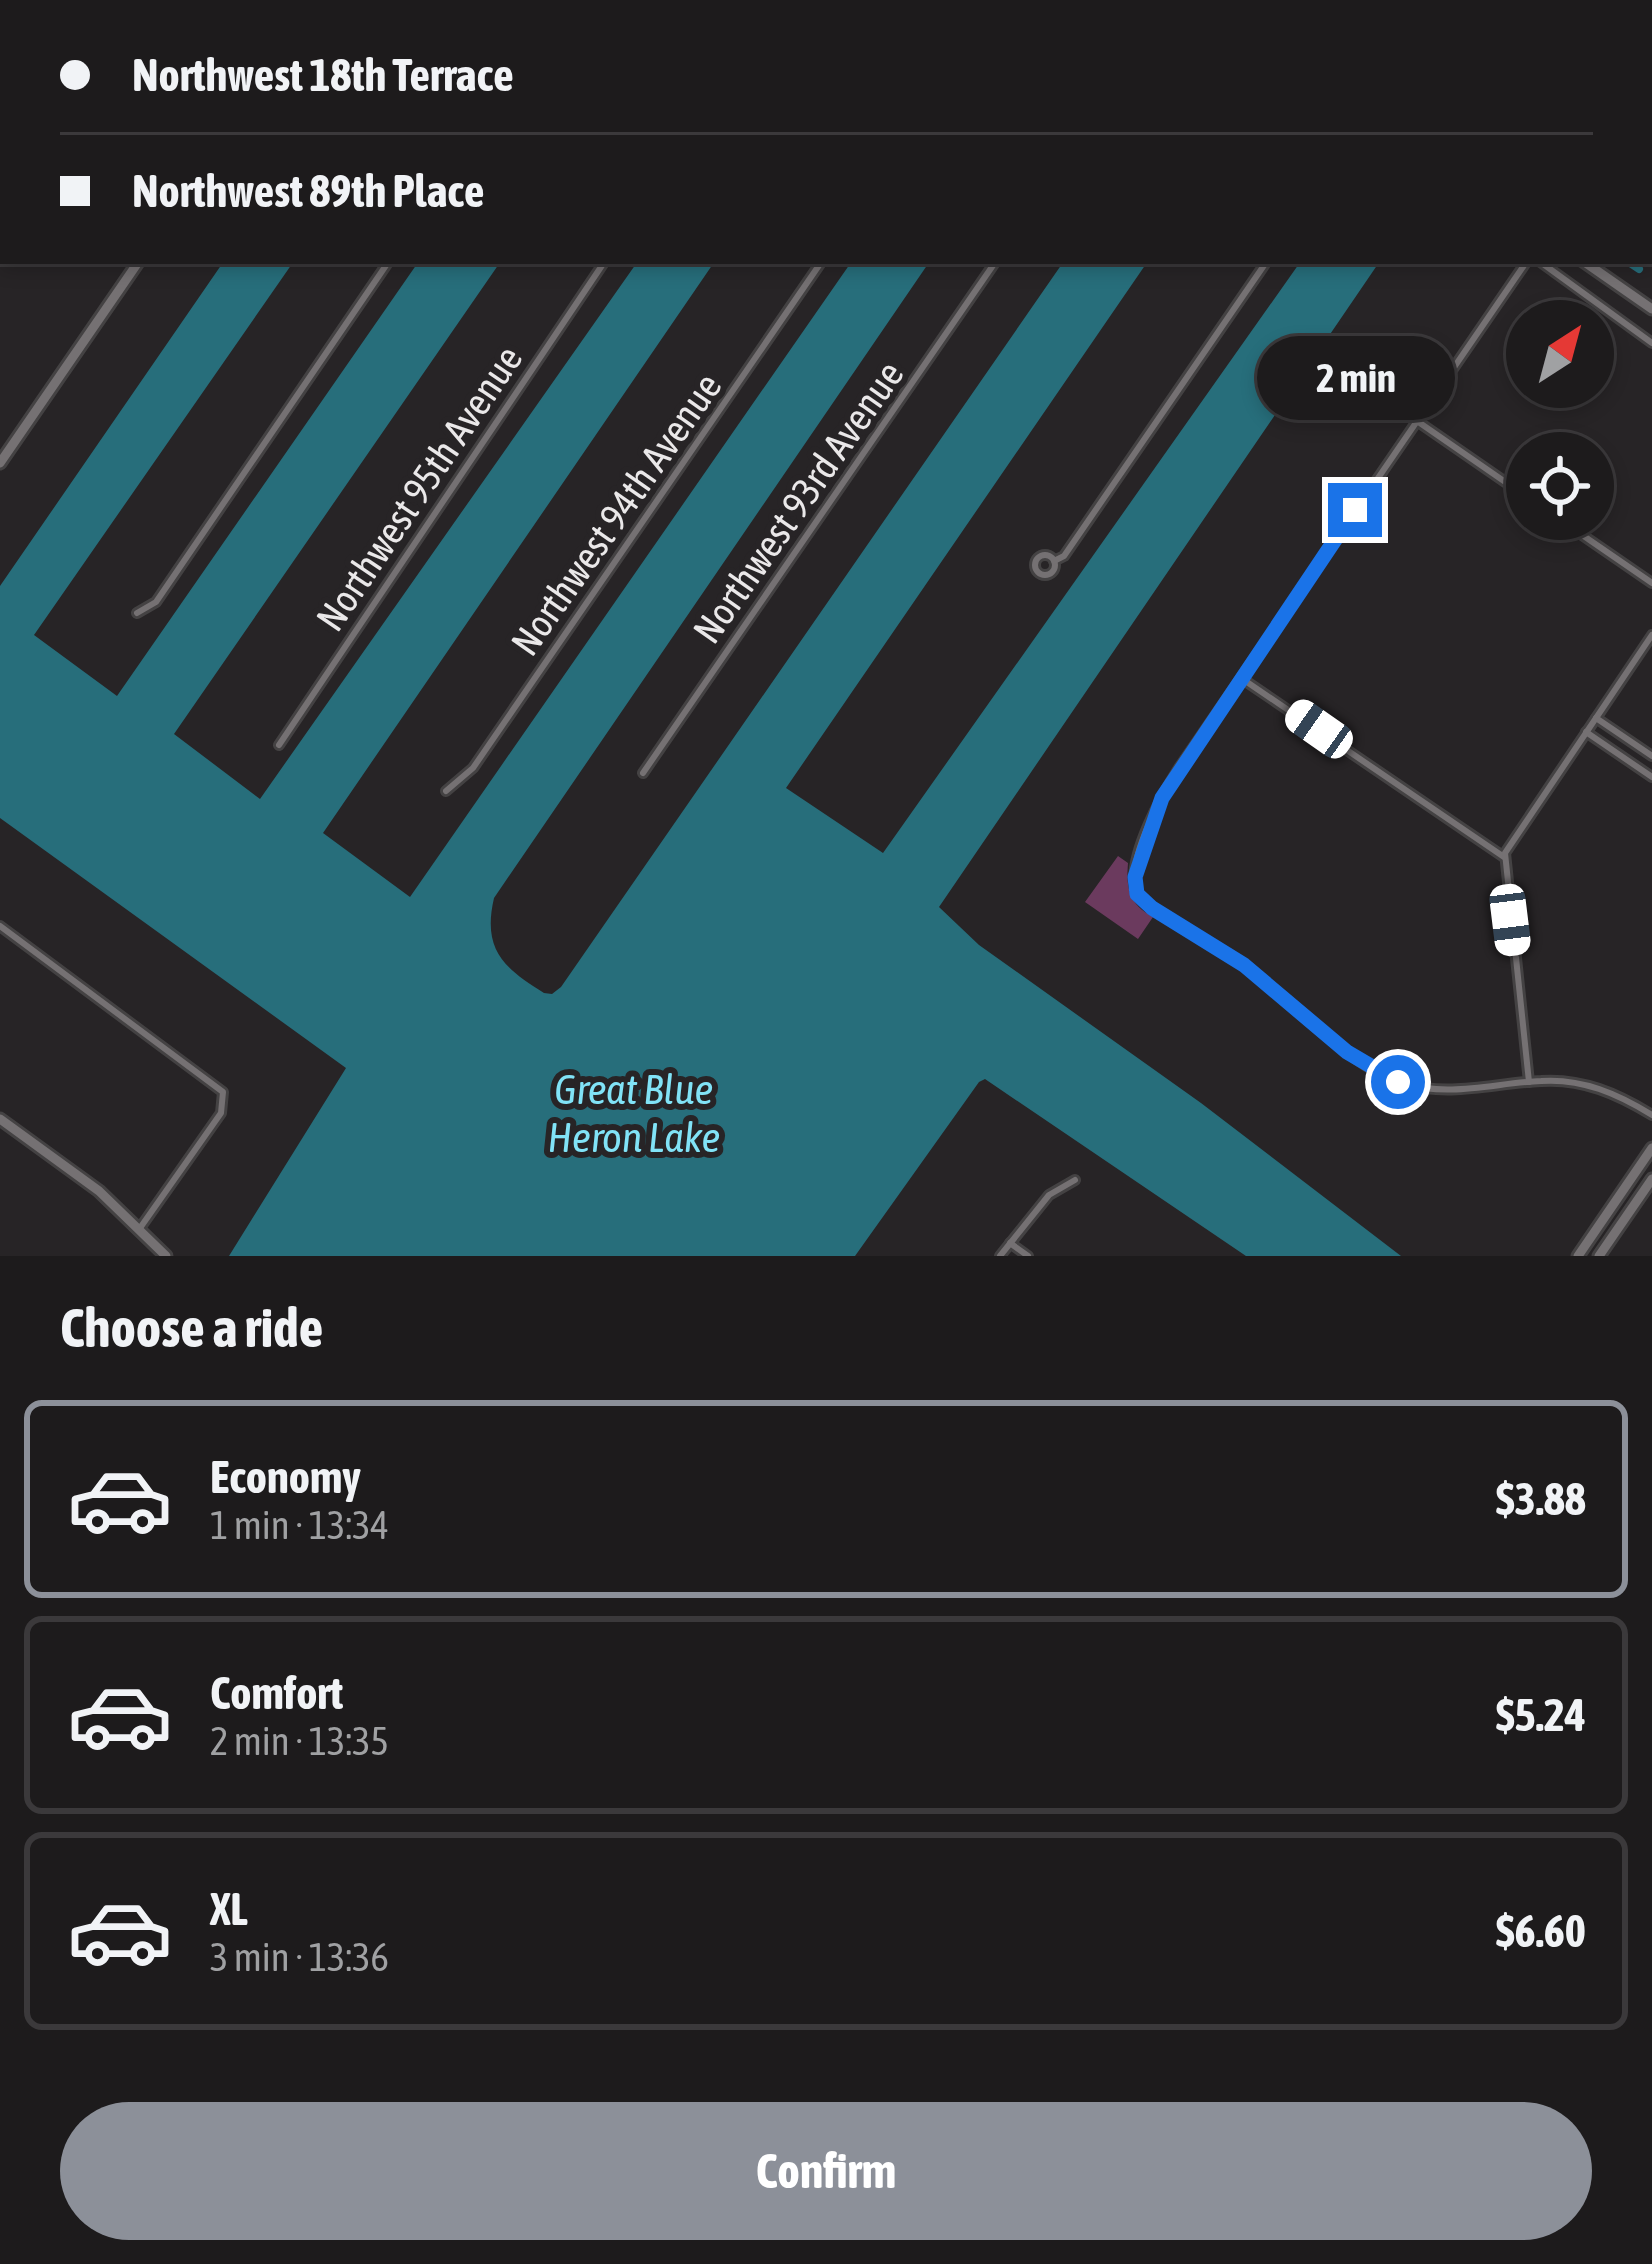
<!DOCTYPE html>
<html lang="en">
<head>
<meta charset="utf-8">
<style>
	body { margin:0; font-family:"Asap Condensed",sans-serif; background:#252425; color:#f1f3f6; height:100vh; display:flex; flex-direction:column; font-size:45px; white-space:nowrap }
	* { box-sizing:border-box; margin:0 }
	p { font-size:39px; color:#a0a1a3 }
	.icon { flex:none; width:66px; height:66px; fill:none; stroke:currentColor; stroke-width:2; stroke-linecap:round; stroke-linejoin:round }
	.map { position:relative; height:1256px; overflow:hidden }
	.drawer { display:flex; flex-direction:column; background:#1d1b1c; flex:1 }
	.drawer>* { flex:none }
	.banner { position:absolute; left:0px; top:0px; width:1653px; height:264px; box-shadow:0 6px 18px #0003,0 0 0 3px #3b393b; display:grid; align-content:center; height:264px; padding:0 60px; background:#1d1b1c }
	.needle { width:78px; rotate:36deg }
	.buttons { position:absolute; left:1506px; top:300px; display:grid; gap:24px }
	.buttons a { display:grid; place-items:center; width:108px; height:108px; border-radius:50%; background:#1d1b1c; box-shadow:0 6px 18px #0003,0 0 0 3px #3b393b; font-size:60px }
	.end { position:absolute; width:54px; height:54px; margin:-27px; border:15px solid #1a73e8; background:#fff; box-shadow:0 0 0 6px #fff }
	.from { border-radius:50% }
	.bubble { position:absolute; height:84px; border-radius:42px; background:#1d1b1c; box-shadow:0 6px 18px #0003,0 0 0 3px #3b393b; font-size:39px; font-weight:700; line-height:84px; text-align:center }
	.car { position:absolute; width:36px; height:72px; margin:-36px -18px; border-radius:15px; box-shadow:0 0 9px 3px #0007; background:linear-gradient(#fff 24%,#345 0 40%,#fff 0 76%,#345 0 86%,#fff 0) }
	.banner b { display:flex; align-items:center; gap:42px; height:114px; font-size:45px }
	.banner b+b { border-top:3px solid #3b393b }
	.banner i { width:30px; height:30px; background:#f1f3f6 }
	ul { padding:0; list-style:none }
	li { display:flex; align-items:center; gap:36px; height:198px; margin:0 24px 18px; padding:0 36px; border:6px solid #3b393b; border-radius:18px }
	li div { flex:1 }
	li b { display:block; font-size:45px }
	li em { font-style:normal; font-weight:700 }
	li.current { border-color:#8c9099 }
	li>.icon { width:108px; height:108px; stroke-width:1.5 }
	h2 { padding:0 60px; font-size:54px; line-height:144px }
	.cta { display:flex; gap:24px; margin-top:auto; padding:24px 60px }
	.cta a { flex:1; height:138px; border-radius:72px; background:#8c9099; color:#fff; font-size:48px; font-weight:700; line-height:138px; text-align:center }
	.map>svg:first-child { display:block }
</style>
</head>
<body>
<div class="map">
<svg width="1652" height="1256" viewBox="0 0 1652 1256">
	<rect width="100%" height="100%" fill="#272426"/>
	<!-- green -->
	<path fill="#6b3a5e" d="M 1118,856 L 1128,863 C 1126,889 1129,904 1153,917 L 1138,939 L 1085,902 Z"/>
	<!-- water -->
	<path fill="#276e7b" d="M 224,261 L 294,261 L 34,635 L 117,696 L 419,261 L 501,261 L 174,734 L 260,799 L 638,261 L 715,261 L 323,833 L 410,897 L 852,261 L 930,261 L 494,898 C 482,950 504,968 544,993 L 552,994 L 561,987 L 1064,261 L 1148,261 L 786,788 L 883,853 L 1301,261 L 1380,261 L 939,907 L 979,945 L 1201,1103 L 1401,1256 L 1246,1256 L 985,1079 L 979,1082 L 855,1256 L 229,1256 L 346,1068 L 0,818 L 0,586 Z"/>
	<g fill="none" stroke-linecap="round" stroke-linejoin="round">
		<!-- canal -->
		<g stroke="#276e7b" stroke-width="8">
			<polyline points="1267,0 1271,3"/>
			<polyline points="1627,261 1639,269"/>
		</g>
		<!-- street casing -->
		<g stroke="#444243" stroke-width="12">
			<g id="street">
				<polyline points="1405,0 1411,3"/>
				<polyline points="568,3 571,0"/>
				<polyline points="782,3 784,0"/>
				<polyline points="999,3 1001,0"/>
				<polyline points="1175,3 1177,0"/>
				<polyline points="1650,86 1652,83"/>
				<path d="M 1527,261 L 1179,768 C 1162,795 1129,854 1135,886 C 1139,909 1208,941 1229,955 C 1281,990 1349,1069 1405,1084 C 1451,1097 1495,1083 1541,1081 C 1582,1078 1618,1094 1652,1115"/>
				<polyline points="1539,261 1652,343"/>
				<polyline points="1417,421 1527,497"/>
				<polyline points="1559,519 1652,583"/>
				<circle cx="1045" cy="565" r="10"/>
				<polyline points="1054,561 1064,556 1267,261"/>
				<polyline points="137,613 156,602 389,261"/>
				<polyline points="1241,678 1504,857"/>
				<polyline points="1596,718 1652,756"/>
				<polyline points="1586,732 1652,777"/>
				<polyline points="279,745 605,261"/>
				<polyline points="643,773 996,261"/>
				<polyline points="446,791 473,768 822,261"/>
				<polyline points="0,926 223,1092 221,1113 140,1228"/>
				<polyline points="1529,1082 1505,853 1652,635"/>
				<polyline points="1010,1243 1028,1256"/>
				<polyline points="1000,1256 1049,1195 1075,1180"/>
			</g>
		</g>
		<!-- secondary casing -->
		<g stroke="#444243" stroke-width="15">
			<g id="secondary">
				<polyline points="1221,0 1226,3"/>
				<polyline points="314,3 316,0"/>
				<polyline points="1385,3 1387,0"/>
				<polyline points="0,138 3,140"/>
				<polyline points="0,155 3,157"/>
				<polyline points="1583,261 1652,309"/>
				<polyline points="0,463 139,261"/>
				<polyline points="0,1119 99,1191 166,1256"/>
				<polyline points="1578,1256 1652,1148"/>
				<polyline points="1599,1256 1652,1179"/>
			</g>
		</g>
		<!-- street -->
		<use href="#street" stroke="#757173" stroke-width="6"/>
		<!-- secondary -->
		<use href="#secondary" stroke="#757173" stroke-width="9"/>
	</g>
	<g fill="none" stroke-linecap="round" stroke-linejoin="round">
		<!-- route -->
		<polyline stroke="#1a73e8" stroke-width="15" points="1355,510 1162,798 1135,877 1137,894 1152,908 1244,965 1347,1052 1398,1082"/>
	</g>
	<g text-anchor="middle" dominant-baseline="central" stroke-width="12" stroke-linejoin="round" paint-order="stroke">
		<!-- street labels -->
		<g font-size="39" fill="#eae8e9" stroke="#272426">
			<text transform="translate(419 488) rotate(-56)">Northwest 95th Avenue</text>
			<text transform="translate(798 502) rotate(-55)">Northwest 93rd Avenue</text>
			<text transform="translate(616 514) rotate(-55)">Northwest 94th Avenue</text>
		</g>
		<!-- water labels -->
		<g font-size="42" font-style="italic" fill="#81e3f7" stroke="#272426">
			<text x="634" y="1089">Great Blue<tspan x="634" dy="48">Heron Lake</tspan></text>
		</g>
	</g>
</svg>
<div class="buttons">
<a><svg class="needle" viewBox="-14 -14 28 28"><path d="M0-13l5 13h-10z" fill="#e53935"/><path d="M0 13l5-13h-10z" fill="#a0a1a3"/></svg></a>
<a><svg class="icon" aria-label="locate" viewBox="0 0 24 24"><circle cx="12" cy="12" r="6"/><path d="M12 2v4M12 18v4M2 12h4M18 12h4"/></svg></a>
</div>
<i class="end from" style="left:1398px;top:1082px"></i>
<i class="end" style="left:1355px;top:510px"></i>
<div class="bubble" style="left:1257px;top:336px;width:198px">2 min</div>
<i class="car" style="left:1319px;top:729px;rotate:305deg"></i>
<i class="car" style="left:1510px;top:920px;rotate:173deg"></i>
<div class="banner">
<b><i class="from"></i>Northwest 18th Terrace</b>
<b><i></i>Northwest 89th Place</b>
</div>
</div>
<section class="drawer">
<h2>Choose a ride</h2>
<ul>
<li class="current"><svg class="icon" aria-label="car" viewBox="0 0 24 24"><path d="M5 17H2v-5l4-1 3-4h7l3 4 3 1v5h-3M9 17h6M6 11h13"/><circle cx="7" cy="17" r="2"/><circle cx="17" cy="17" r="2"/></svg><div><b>Economy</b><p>1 min · 13:34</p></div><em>$3.88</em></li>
<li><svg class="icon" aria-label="car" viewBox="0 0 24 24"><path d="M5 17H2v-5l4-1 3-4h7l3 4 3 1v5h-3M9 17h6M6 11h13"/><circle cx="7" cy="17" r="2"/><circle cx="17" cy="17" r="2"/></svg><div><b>Comfort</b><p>2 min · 13:35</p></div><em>$5.24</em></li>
<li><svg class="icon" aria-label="car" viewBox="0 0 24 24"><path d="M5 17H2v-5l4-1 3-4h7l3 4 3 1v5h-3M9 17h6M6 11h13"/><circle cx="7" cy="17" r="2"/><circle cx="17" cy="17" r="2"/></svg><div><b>XL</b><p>3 min · 13:36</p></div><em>$6.60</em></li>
</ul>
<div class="cta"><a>Confirm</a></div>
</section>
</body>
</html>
